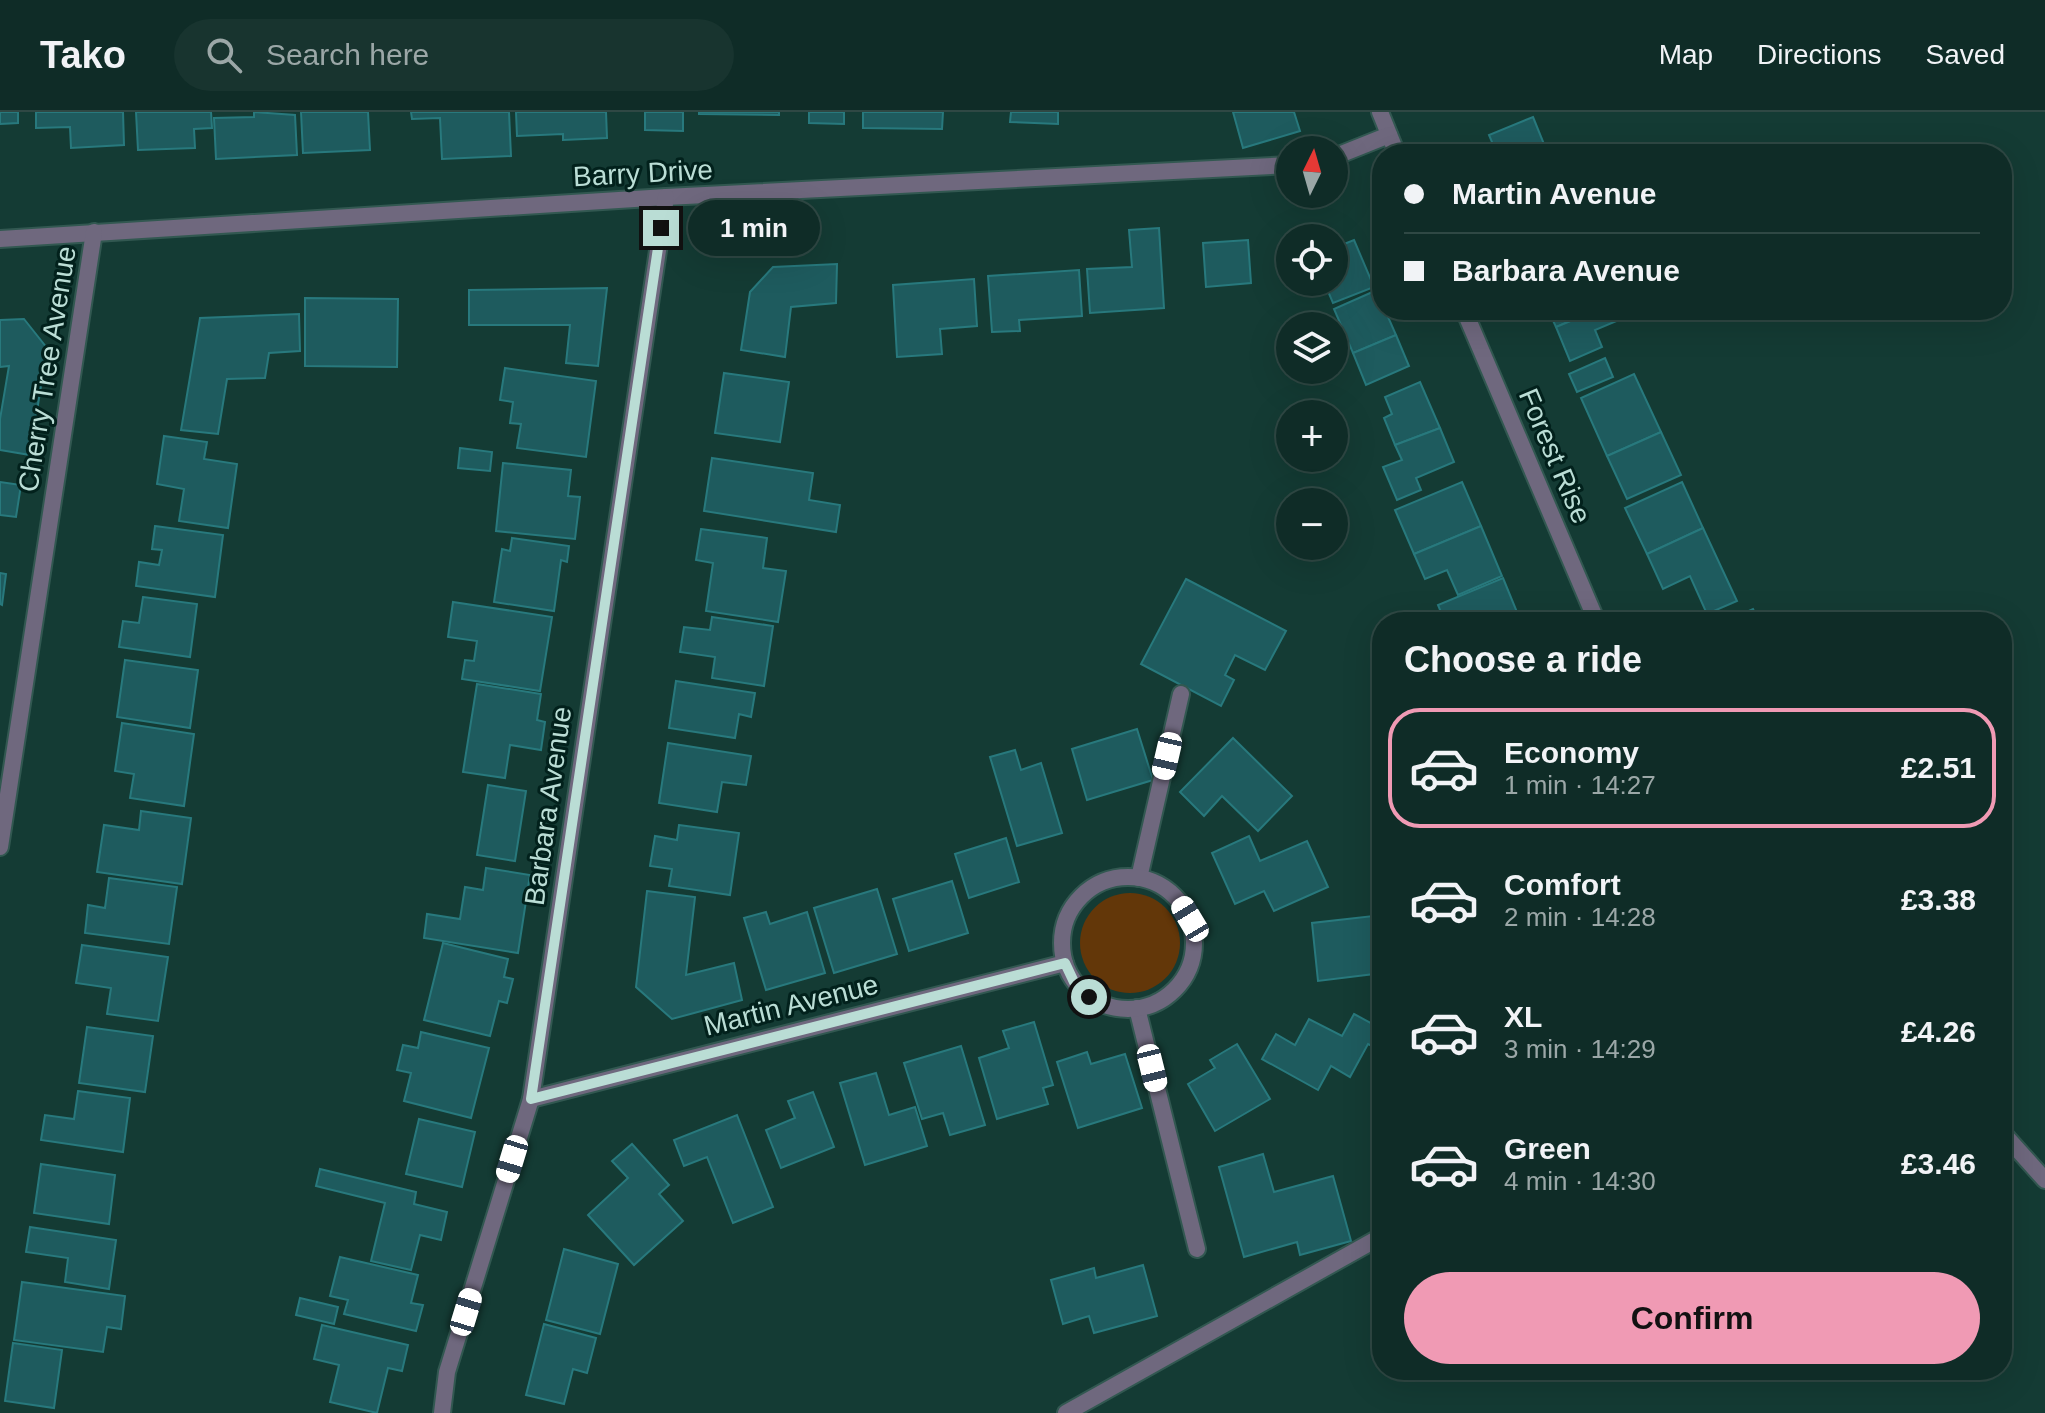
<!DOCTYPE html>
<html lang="en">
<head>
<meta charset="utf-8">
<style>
	body { margin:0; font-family:Arial,sans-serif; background:#18342f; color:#f1f3f6; height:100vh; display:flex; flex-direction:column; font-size:30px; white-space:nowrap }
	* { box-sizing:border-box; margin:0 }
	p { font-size:26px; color:#9ba7a7 }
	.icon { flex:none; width:44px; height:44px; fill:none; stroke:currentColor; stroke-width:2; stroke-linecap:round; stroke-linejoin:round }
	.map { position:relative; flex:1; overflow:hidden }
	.details { position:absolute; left:1372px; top:500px; width:640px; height:768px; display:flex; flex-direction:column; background:#0f2c27; border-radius:32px; box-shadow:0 8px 32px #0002,0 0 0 2px #2f4844 }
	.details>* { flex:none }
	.banner { position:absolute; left:1372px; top:32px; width:640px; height:176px; border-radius:32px; box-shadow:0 8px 32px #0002,0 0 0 2px #2f4844; display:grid; align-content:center; height:176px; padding:0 32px; background:#0f2c27 }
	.needle { width:52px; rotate:5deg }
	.fabs { position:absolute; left:1276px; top:24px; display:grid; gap:16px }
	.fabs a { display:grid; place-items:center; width:72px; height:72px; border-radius:50%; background:#0f2c27; box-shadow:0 8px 32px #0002,0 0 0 2px #2f4844; font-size:40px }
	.end { position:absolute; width:36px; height:36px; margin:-18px; border:10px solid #baddd5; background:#111; box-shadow:0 0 0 4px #111 }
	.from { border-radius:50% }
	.bubble { position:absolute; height:56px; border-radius:28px; background:#0f2c27; box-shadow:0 8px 32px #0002,0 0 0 2px #2f4844; font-size:26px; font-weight:800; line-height:56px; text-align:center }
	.car { position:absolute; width:24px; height:48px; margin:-24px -12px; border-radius:10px; box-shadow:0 0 6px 2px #0007; background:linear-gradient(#fff 24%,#345 0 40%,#fff 0 76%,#345 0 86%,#fff 0) }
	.banner b { display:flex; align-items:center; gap:28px; height:76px; font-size:30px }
	.banner b+b { border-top:2px solid #2f4844 }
	.banner i { width:20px; height:20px; background:#f1f3f6 }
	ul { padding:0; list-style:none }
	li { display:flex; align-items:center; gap:24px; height:120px; margin:0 16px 12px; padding:0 16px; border:4px solid transparent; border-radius:32px }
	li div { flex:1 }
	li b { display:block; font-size:30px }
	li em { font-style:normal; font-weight:800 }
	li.on { border-color:#f09ab4 }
	li>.icon { width:72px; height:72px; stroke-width:1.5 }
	h2 { padding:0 32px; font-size:36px; line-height:96px }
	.action { display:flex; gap:16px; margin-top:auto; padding:16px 32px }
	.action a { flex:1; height:92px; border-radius:48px; background:#f09ab4; color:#111; font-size:32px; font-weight:800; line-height:92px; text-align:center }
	header { display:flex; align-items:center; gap:48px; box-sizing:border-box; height:112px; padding:0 40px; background:#0f2c27; border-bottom:2px solid #2f4844 }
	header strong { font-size:38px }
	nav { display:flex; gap:44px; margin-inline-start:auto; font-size:28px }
	.search { width:560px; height:72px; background:#18342f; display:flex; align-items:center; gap:20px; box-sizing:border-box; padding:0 28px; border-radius:44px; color:#9ba7a7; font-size:30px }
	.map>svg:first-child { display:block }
</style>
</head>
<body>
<header>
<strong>Tako</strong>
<div class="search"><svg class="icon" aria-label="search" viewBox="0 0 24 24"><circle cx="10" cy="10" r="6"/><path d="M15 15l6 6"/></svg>Search here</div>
<nav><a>Map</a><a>Directions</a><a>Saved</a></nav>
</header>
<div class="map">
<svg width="2045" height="1301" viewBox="0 0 2045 1301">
	<rect width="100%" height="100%" fill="#143b34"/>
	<!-- green -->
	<circle fill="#633709" cx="1130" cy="831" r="50"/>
	<!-- building -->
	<g fill="#1e5b5e" stroke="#28797d" stroke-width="2">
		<polygon points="0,0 18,0 18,11 0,12"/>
		<polygon points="36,0 123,0 124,33 71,36 70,15 36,16"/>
		<polygon points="136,0 211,0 212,16 194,17 195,36 138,38"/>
		<polygon points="254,0 295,3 297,43 216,47 214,6 254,5"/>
		<polygon points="301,0 368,0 370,38 303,41"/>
		<polygon points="411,0 509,0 511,44 442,47 440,6 412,7"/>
		<polygon points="516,0 606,0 607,26 563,28 563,22 517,24"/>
		<polygon points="645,0 683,0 683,19 645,18"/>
		<polygon points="699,0 779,0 779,3 699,2"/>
		<polygon points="809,0 844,0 844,12 809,11"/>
		<polygon points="863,0 943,0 942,17 863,16"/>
		<polygon points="1011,0 1058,0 1058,12 1010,10"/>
		<polygon points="1233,0 1294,0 1300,19 1243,36"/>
		<polygon points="1533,5 1548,42 1497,42 1489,23"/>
		<polygon points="1159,116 1164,196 1090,201 1087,157 1132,155 1129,118"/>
		<polygon points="1248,128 1251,171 1206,175 1203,131"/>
		<polygon points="1354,128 1374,175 1333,191 1324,170 1334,170 1334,136"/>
		<polygon points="837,152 836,191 791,195 785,245 741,238 750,180 773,155"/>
		<polygon points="1079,158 1082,204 1019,208 1020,219 992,220 988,164"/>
		<polygon points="974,167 977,214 940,217 942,242 897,245 893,173"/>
		<polygon points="607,176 598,254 566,251 570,213 469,213 469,178"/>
		<polygon points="1377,178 1382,198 1385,198 1396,223 1353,241 1334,197"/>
		<polygon points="305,186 398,187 397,255 305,254"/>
		<polygon points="1548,198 1597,198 1556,215"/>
		<polygon points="1597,198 1615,198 1619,208 1595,218 1602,235 1570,249 1556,215"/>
		<polygon points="299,202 300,239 269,241 265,266 227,267 218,322 181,318 200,206"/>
		<polygon points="24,207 47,236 30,343 0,338 0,307 9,254 0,255 0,208"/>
		<polygon points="1396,223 1409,254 1366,273 1353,241"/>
		<polygon points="1605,246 1613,265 1577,280 1569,262"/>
		<polygon points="505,256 596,269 586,345 517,336 521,312 510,311 513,290 500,288"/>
		<polygon points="724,261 789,270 780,330 715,321"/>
		<polygon points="1634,262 1661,320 1607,344 1581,286"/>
		<polygon points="1420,270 1440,316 1395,333 1384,306 1392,302 1385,285"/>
		<polygon points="1440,316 1454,350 1416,366 1421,378 1397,388 1383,355 1402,348 1395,333"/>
		<polygon points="1661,320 1681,363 1627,387 1607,344"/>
		<polygon points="164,324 207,330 204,347 237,352 228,416 179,409 184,377 157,372"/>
		<polygon points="460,336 492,340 490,359 458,356"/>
		<polygon points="712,346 813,361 809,388 840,393 836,420 704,399"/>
		<polygon points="503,351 571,358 568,384 580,385 575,427 496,419"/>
		<polygon points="0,370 21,373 16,405 0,403"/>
		<polygon points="1462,370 1481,414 1414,442 1395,398"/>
		<polygon points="1682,370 1703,416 1647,442 1625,396"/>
		<polygon points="155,414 223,423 215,485 136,474 139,450 159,453 162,438 152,437"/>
		<polygon points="1481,414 1502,464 1458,483 1447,458 1425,467 1414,442"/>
		<polygon points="1703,416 1737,489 1707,502 1690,464 1663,477 1647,442"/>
		<polygon points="701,417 767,426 763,456 786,459 778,510 706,499 713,451 696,448"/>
		<polygon points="512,426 569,434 567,450 561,448 554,499 494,490 502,437 510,439"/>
		<polygon points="0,461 6,462 2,493 0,492"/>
		<polygon points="1503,466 1519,505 1508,510 1445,510 1438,493"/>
		<polygon points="1186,467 1286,519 1265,558 1235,543 1225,563 1234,568 1221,594 1141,552"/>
		<polygon points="143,485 197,492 190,545 119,535 123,509 139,511"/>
		<polygon points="453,490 552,505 540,579 462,567 465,548 474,549 477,529 448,525"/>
		<polygon points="1753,497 1759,510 1724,510"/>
		<polygon points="712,505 773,514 764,574 712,566 715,545 680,540 684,515 710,518"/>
		<polygon points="125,548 198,558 190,616 117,605"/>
		<polygon points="676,569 755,581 751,605 739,602 735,626 669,616"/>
		<polygon points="477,572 541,582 537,608 545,610 541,638 510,633 505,666 463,660"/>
		<polygon points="122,611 194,622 184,694 130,686 134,662 115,659"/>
		<polygon points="1137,617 1153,668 1087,688 1072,637"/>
		<polygon points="1233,626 1292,684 1258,719 1222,684 1204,704 1180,680"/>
		<polygon points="668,631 751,644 746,673 722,670 717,700 659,691"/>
		<polygon points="1015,638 1021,658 1041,651 1062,721 1017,734 990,645"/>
		<polygon points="488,673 526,679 515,749 477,743"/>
		<polygon points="141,699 191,706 182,772 97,760 104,713 139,718"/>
		<polygon points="679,713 739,721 730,783 669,774 672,757 650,754 655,724 677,728"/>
		<polygon points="1249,724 1260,749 1307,729 1328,775 1274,799 1264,779 1235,792 1212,741"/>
		<polygon points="1006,726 1019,770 969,786 955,742"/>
		<polygon points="486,756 530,763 518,841 424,826 427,802 460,807 465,775 483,778"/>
		<polygon points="109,766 177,775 169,832 85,821 88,793 105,796"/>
		<polygon points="952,769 968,821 909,839 893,787"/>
		<polygon points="877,777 897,842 834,861 814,796"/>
		<polygon points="647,779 695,785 686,863 734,851 742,888 672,907 636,875"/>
		<polygon points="766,800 770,812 807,800 825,861 766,878 744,806"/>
		<polygon points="1382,803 1382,861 1318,869 1312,811"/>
		<polygon points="443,831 508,847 504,865 513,867 507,891 499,889 490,924 424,908"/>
		<polygon points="82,833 168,845 158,909 107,902 111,876 76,871"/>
		<polygon points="1354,902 1382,917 1382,935 1381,938 1368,932 1350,965 1331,954 1318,978 1262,947 1276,922 1295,933 1309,907 1342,924"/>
		<polygon points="1034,910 1053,973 1043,976 1048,992 997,1007 979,946 1009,936 1003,919"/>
		<polygon points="87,915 153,924 145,980 79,971"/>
		<polygon points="421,920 489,936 471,1006 404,989 411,961 397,958 403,933 418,936"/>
		<polygon points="1237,932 1270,987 1215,1019 1188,972 1215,956 1210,948"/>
		<polygon points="961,934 985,1013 950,1023 943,1001 922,1007 904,951"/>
		<polygon points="1087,940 1091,952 1125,942 1142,996 1078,1016 1057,950"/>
		<polygon points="876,961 889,1003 915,995 927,1034 865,1053 840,971"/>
		<polygon points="78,979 130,986 123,1040 41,1028 45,1003 74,1007"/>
		<polygon points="813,980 834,1035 781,1056 766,1018 795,1006 788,989"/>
		<polygon points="737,1003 773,1095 733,1111 707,1045 684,1054 674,1028"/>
		<polygon points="419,1007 475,1020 462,1075 406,1062"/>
		<polygon points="632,1032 669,1073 659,1082 683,1109 634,1153 588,1103 628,1066 612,1049"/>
		<polygon points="1263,1042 1274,1080 1333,1064 1351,1129 1300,1143 1297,1130 1244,1145 1219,1055"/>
		<polygon points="41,1052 115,1063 109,1112 34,1101"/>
		<polygon points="320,1057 416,1080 414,1092 447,1100 441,1128 420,1123 411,1158 371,1149 385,1091 316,1074"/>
		<polygon points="30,1115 116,1128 109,1177 65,1170 68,1146 26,1140"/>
		<polygon points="564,1137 618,1152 600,1222 546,1208"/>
		<polygon points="340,1145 418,1163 411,1191 423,1193 416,1219 344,1202 348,1188 330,1184"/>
		<polygon points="1143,1153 1157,1204 1094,1221 1089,1204 1063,1212 1051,1168 1094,1156 1096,1166"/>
		<polygon points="22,1170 125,1184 121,1217 107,1215 103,1240 14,1228"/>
		<polygon points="300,1186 338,1195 334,1212 296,1203"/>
		<polygon points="544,1212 596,1226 587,1261 573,1257 564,1292 526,1283"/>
		<polygon points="322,1213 408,1233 402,1259 388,1256 377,1301 330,1290 339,1253 314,1247"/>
		<polygon points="13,1231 62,1238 54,1296 5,1289"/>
	</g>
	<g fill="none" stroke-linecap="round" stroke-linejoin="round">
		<!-- lane casing -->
		<g stroke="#325851" stroke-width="20">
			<g id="lane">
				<polyline points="1139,766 1181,582"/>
				<polyline points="1137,896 1197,1137"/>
				<polyline points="1066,1301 1382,1124"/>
			</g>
		</g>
		<!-- street casing -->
		<g stroke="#325851" stroke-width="20">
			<g id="street">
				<polyline points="1380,0 1397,42"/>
				<polyline points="1334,45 1389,23"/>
				<polyline points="0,127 666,85 1290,53"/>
				<polyline points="1464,198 1597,510"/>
				<polyline points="0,735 94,120"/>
				<circle cx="1128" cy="831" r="66"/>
				<polyline points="531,987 1065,851"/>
				<polyline points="2002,1020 2045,1068"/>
				<polyline points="442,1301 447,1260 531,987 666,85"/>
			</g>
		</g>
		<!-- lane -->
		<use href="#lane" stroke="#6f687e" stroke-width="16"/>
		<!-- street -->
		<use href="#street" stroke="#6f687e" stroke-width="16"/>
	</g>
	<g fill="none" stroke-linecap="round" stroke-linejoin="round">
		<!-- route -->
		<polyline stroke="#baddd5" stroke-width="10" points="661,116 531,987 1065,851 1074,870 1089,885"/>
	</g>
	<g text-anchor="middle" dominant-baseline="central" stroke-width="6" stroke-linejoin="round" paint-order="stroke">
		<!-- street labels -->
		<g font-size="28" fill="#baddd5" stroke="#02211c">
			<text transform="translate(643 61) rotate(-3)">Barry Drive</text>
			<text transform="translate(47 257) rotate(-81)">Cherry Tree Avenue</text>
			<text transform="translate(1555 344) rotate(67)">Forest Rise</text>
			<text transform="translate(548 694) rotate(-82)">Barbara Avenue</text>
			<text transform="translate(791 893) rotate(-14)">Martin Avenue</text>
		</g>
	</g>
</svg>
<div class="fabs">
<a><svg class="needle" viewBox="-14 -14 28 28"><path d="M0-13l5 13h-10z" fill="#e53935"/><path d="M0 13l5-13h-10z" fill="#9ba7a7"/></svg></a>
<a><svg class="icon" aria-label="locate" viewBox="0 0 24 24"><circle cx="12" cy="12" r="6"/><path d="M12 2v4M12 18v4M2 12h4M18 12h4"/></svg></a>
<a><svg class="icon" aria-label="layers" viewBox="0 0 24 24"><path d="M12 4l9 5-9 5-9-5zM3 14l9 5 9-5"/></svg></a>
<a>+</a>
<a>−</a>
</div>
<i class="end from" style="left:1089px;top:885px"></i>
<i class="end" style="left:661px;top:116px"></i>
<div class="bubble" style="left:688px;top:88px;width:132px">1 min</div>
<i class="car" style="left:1167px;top:644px;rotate:193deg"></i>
<i class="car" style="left:1190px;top:807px;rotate:329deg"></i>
<i class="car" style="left:1152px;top:956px;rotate:166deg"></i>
<i class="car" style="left:512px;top:1047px;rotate:197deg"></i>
<i class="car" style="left:466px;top:1200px;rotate:17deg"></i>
<div class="banner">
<b><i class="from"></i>Martin Avenue</b>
<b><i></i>Barbara Avenue</b>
</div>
<section class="details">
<h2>Choose a ride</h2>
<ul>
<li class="on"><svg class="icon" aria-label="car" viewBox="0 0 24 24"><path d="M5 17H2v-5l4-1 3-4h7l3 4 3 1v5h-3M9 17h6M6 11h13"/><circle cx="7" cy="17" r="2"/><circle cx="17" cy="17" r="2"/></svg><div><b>Economy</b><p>1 min · 14:27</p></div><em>£2.51</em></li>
<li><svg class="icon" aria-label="car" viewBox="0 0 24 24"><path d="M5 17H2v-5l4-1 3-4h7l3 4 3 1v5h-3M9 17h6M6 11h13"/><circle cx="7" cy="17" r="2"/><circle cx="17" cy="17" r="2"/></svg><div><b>Comfort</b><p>2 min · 14:28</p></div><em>£3.38</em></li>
<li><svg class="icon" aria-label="car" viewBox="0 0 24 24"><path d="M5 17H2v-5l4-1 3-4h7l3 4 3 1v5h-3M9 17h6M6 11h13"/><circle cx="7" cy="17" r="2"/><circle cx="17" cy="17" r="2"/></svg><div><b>XL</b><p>3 min · 14:29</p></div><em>£4.26</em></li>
<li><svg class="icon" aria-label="car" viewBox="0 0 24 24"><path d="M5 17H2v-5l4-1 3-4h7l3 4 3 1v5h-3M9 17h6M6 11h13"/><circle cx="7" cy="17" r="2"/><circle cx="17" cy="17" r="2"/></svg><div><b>Green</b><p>4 min · 14:30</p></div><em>£3.46</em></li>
</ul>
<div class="action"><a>Confirm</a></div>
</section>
</div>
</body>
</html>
